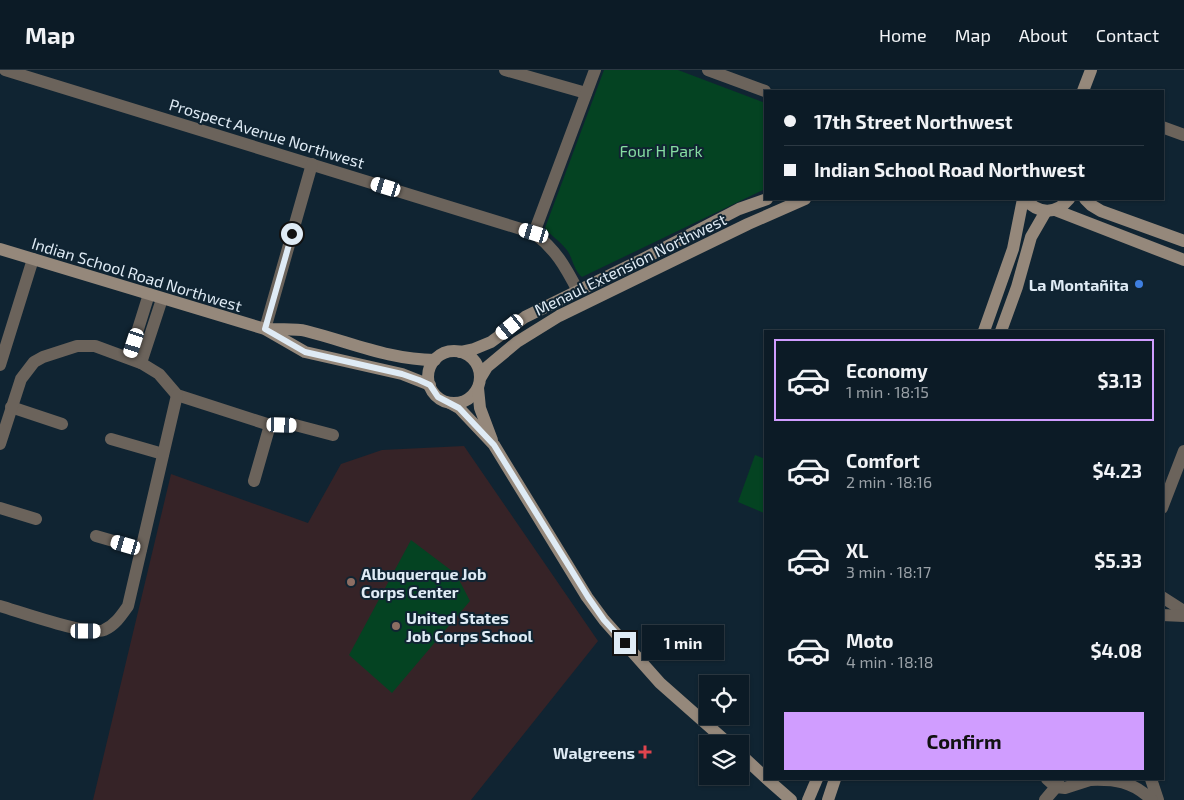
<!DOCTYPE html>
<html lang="en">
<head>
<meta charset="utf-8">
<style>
	body { margin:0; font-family:"Exo 2",sans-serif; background:#15242e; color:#f1f3f6; height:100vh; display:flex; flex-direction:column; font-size:19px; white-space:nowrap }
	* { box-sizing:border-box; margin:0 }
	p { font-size:16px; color:#9aa1a7 }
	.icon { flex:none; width:28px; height:28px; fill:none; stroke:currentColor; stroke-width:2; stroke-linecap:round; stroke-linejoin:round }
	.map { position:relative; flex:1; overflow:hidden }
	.sheet { position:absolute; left:764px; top:260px; width:400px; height:450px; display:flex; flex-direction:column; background:#0c1b26; border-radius:0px; box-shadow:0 1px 4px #0004,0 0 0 1px #2c3943 }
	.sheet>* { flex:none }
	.top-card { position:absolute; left:764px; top:20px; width:400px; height:110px; border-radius:0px; box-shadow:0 1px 4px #0004,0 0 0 1px #2c3943; display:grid; align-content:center; height:110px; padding:0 20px; background:#0c1b26 }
	.controls { position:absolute; left:699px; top:605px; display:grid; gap:10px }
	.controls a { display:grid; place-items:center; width:50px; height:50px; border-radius:0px; background:#0c1b26; box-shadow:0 1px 4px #0004,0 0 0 1px #2c3943; font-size:25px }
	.end { position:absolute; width:22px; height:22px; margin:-11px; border:6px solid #dfebf5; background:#111; box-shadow:0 0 0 2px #111 }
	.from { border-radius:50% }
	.bubble { position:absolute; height:35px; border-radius:0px; background:#0c1b26; box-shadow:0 1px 4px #0004,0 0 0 1px #2c3943; font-size:16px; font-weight:700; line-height:35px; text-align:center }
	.car { position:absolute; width:15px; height:30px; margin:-15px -8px; border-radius:6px; box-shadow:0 0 4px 1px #0007; background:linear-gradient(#fff 24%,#345 0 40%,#fff 0 76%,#345 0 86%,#fff 0) }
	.top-card b { display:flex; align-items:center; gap:18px; height:48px; font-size:19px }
	.top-card b+b { border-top:1px solid #2c3943 }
	.top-card i { width:12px; height:12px; background:#f1f3f6 }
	ul { padding:9px 0 0; list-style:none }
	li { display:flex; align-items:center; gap:15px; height:82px; margin:0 10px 8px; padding:0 10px; border:2px solid transparent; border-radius:0px }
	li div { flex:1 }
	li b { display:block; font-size:19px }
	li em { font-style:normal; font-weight:700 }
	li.selected { border-color:#d09dff }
	li>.icon { width:45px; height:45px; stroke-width:1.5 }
	.action { display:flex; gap:10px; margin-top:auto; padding:10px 20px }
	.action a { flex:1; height:58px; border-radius:0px; background:#d09dff; color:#111; font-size:20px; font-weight:700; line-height:58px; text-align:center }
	header { display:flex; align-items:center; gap:30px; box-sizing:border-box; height:70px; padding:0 25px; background:#0c1b26; border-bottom:1px solid #2c3943 }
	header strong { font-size:24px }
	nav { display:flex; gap:28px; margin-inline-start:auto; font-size:18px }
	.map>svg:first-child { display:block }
</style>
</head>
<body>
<header>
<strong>Map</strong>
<nav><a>Home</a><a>Map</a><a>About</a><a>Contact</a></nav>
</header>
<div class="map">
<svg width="1184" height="730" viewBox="0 0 1184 730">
	<rect width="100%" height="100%" fill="#102432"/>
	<!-- education -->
	<polygon fill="#362327" points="464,376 598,571 471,730 93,730 171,404 308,453 341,394 382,380"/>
	<!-- green -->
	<g fill="#044322">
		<path d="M 604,0 L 678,0 L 765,33 L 765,119 L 582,207 C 573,200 573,187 566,179 C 560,171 551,166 545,158 Z"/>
		<polygon points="755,385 765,389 764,443 738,432"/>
		<polygon points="411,470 456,504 470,531 392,623 349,585"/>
	</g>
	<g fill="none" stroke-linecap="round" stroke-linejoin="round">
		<!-- minor -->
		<g stroke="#6b635b" stroke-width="12">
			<path d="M 5,0 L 534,163 C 556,180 565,196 578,221"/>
			<polyline points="505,0 586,23"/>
			<polyline points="708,0 765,21"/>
			<polyline points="1162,57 1184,65"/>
			<polyline points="534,163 595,0"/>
			<polyline points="265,259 312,94"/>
			<polyline points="129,288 149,224"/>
			<polyline points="141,293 162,229"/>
			<polyline points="0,295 33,189"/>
			<polyline points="11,337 62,354"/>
			<polyline points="111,369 163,384"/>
			<polyline points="0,374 21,309 34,292 43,287 77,276 95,276 141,293 159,304 177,325 270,355 295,355 333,365"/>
			<polyline points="254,411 270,355"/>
			<polyline points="0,438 36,449"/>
			<polyline points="96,466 141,479"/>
			<polyline points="1162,527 1184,541"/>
			<path d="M 0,536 C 18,541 90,567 104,560 C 115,555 121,546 128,536 L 177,325"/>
			<polyline points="1162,545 1184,546"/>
			<polyline points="1047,709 1056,717 1065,718 1093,709"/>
			<polyline points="1151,709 1158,730"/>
			<path d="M 1089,710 C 1115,709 1132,711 1152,730"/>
			<polyline points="1045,730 1056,717 1058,711"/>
		</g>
		<!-- tertiary -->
		<polyline stroke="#6b635b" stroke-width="12" points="1162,438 1184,381"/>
		<!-- secondary -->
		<g stroke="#95887b" stroke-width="12">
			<polyline points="1083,21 1091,0"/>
			<path d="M 1025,129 C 1038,144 1056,145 1069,129"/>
			<polyline points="1085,129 1091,135 1101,141 1184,171"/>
			<polyline points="1055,140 1184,190"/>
			<polyline points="0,179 265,259 305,282 402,304 430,315"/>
			<path d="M 267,259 C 280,260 294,258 306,261 C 350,272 390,290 435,290"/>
			<polyline points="984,261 1013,179 1023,129"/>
			<polyline points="1001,261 1017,217 1031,167 1046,141"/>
			<circle cx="454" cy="307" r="26"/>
			<polyline points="460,282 474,279 491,272 525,247 639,191 739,139 767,129"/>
			<polyline points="481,307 487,297 517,272 559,246 748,154 805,129"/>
			<polyline points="478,318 480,338 492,370"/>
			<polyline points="450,333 459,338 494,375 587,527 604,550 660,613 729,674"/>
			<polyline points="740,684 765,707"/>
			<polyline points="767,709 791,730"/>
			<polyline points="808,730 817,709"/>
			<polyline points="828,730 835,709"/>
		</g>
	</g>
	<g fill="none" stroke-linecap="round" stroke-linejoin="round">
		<!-- route -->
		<polyline stroke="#dfebf5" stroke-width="6" points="292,164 265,259 305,282 402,304 419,310 430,315 438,327 459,338 494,375 588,527 604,550 625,573"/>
	</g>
	<!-- markers -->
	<circle fill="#3f7fe0" stroke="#102432" stroke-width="2" cx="1139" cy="214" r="5"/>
	<g fill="#8d6e63" stroke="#102432" stroke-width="2">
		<circle cx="351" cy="512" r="5"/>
		<circle cx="396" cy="556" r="5"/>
	</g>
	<path fill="#e0444e" stroke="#102432" stroke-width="2" d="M642.5 674.5h5v5h5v5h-5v5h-5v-5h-5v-5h5z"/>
	<g text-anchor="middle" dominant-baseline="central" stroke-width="4" stroke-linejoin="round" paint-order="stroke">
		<!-- street labels -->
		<g font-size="16" fill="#dfebf5" stroke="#102432">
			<text transform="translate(267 63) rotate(17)">Prospect Avenue Northwest</text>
			<text transform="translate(630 194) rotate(-26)">Menaul Extension Northwest</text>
			<text transform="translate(137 204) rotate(17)">Indian School Road Northwest</text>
		</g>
		<!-- park labels -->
		<g font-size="16" fill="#86dda2" stroke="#102432">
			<text x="661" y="80">Four H Park</text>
		</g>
		<!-- poi labels -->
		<g font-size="16" font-weight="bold" fill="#dfebf5" stroke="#102432" text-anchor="end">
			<text x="1129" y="214">La Montañita</text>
			<text x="361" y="503" text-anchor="start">Albuquerque Job<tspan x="361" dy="18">Corps Center</tspan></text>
			<text x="406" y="547" text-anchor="start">United States<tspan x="406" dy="18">Job Corps School</tspan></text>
			<text x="635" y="682">Walgreens</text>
		</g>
	</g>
</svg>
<div class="controls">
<a><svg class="icon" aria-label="locate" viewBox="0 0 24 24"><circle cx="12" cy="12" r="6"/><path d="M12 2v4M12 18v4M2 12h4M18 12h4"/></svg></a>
<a><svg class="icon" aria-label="layers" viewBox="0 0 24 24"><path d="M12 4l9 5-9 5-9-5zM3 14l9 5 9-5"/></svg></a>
</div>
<i class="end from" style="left:292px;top:164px"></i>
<i class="end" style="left:625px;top:573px"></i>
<div class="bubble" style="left:642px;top:555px;width:82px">1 min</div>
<i class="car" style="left:386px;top:117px;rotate:287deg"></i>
<i class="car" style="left:534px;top:163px;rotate:287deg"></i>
<i class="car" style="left:510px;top:257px;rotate:231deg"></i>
<i class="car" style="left:134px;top:273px;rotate:198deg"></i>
<i class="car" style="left:282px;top:355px;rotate:92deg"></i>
<i class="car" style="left:126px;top:475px;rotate:286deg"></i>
<i class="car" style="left:86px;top:561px;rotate:90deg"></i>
<div class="top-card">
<b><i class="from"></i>17th Street Northwest</b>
<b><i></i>Indian School Road Northwest</b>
</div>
<section class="sheet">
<ul>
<li class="selected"><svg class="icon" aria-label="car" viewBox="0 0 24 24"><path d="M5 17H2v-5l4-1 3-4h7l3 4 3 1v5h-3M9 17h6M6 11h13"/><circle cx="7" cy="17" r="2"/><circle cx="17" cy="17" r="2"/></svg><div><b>Economy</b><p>1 min · 18:15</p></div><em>$3.13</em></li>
<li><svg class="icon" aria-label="car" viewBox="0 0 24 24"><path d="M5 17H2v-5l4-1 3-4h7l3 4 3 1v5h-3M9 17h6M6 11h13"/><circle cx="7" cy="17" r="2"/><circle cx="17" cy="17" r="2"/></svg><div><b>Comfort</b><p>2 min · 18:16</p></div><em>$4.23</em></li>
<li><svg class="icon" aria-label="car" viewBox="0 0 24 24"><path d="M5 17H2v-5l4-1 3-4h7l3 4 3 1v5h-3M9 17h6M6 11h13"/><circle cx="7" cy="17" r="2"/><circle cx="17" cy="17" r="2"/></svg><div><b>XL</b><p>3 min · 18:17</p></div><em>$5.33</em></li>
<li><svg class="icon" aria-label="car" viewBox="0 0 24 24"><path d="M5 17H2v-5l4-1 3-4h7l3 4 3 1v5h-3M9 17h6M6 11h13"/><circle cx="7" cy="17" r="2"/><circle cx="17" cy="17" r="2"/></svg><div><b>Moto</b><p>4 min · 18:18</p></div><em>$4.08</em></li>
</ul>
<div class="action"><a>Confirm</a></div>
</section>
</div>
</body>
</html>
